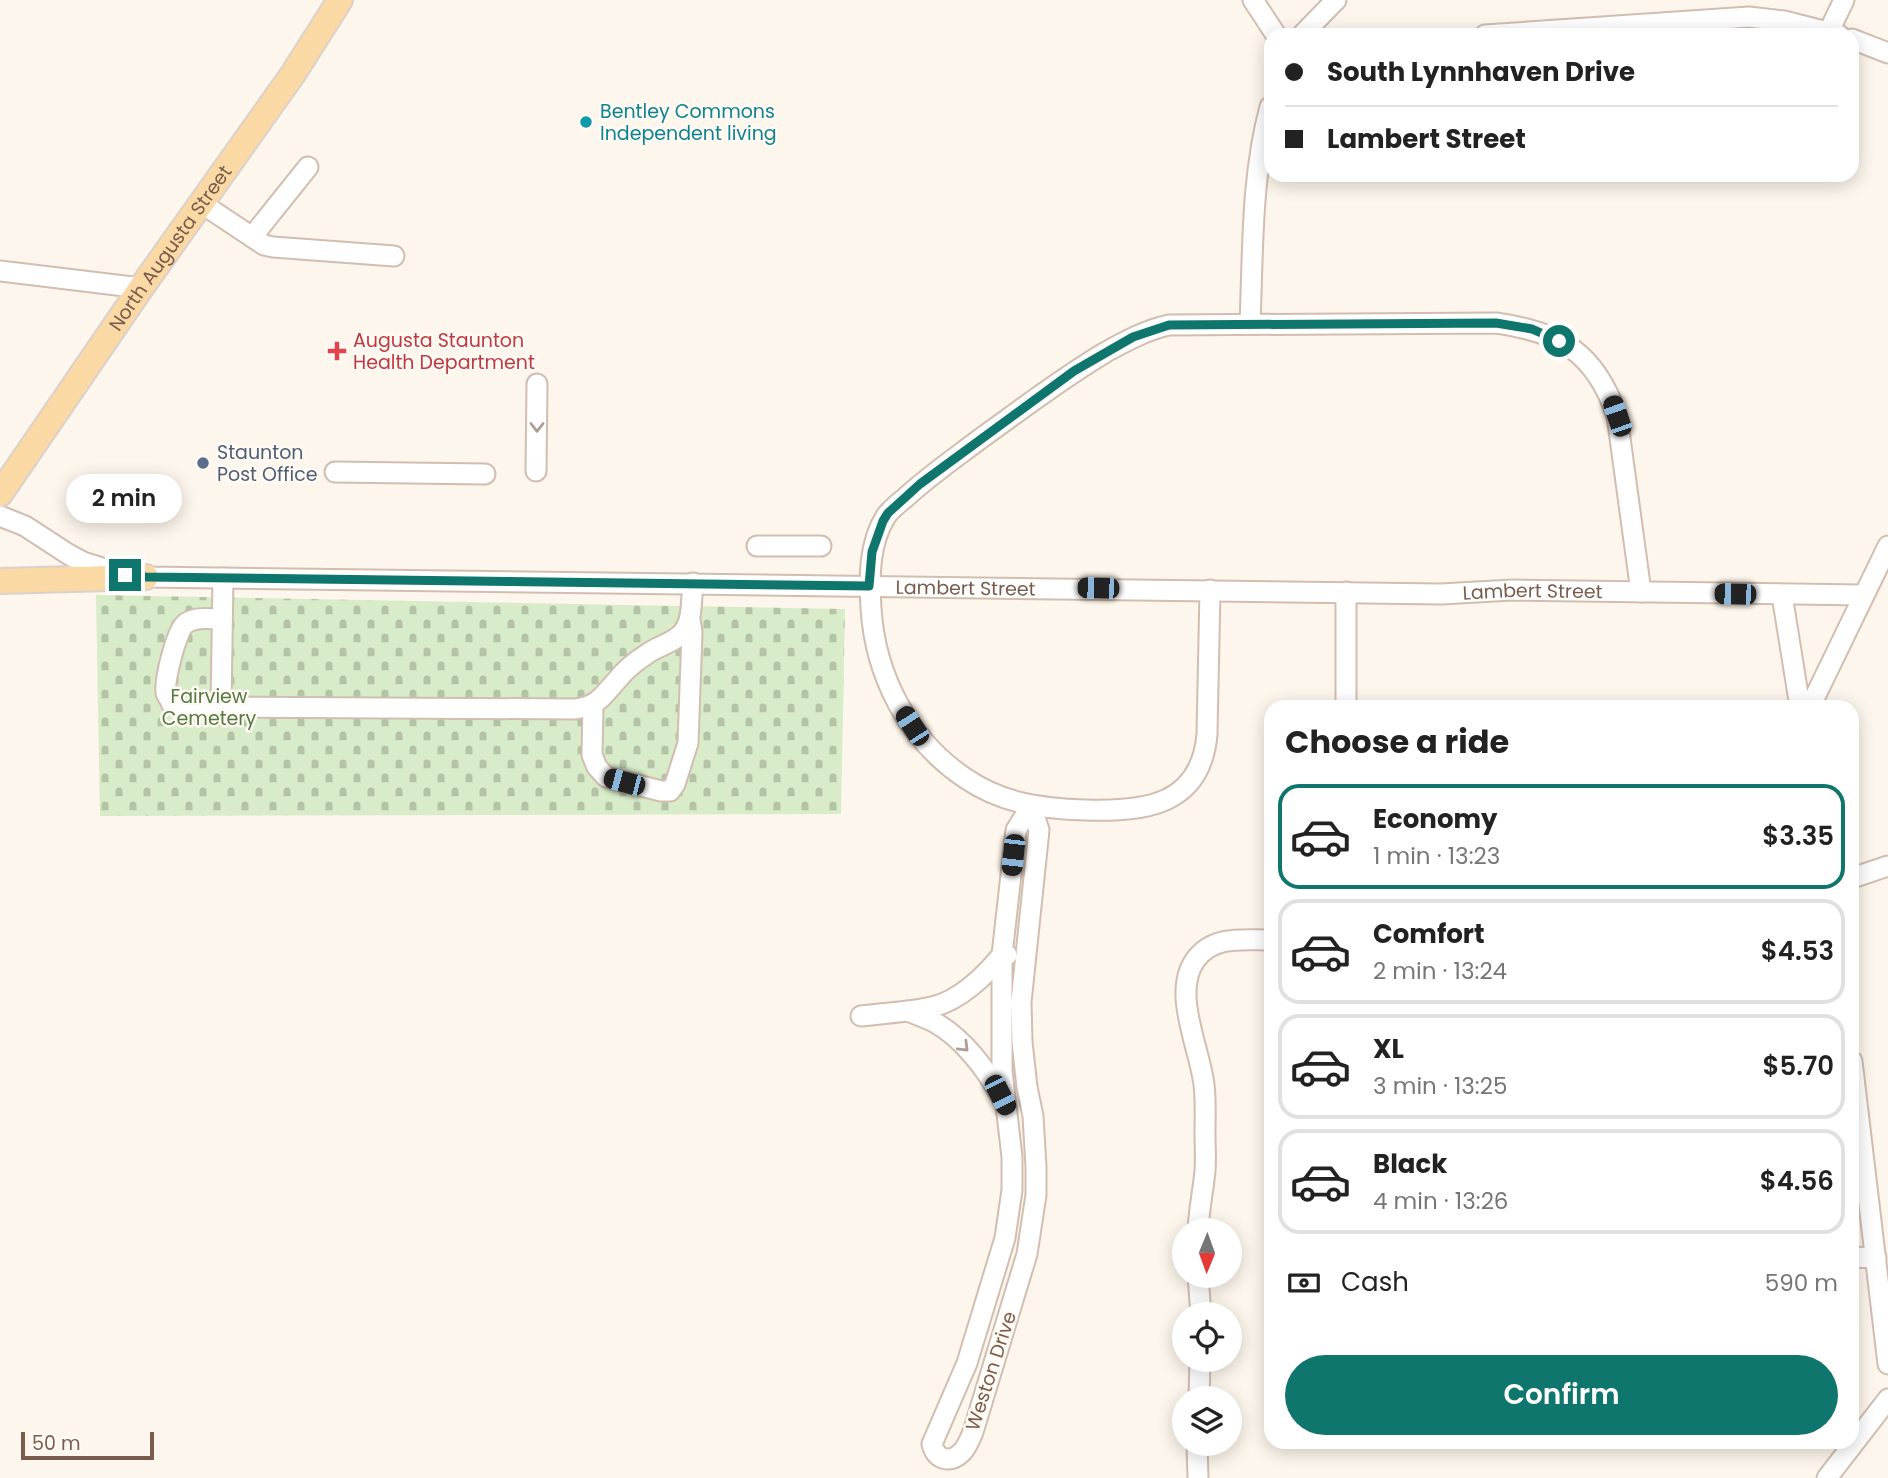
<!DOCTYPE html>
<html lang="en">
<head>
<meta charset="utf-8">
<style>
	body { margin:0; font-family:Poppins,sans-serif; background:#f2f2f2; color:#222; height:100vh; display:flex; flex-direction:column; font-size:26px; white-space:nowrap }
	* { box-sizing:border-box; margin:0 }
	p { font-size:23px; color:#767676 }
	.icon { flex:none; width:38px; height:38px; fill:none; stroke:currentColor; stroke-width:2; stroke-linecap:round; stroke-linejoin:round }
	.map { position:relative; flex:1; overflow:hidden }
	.panel { position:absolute; left:1264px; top:700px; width:595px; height:749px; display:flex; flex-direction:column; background:#fff; border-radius:21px; box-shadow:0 4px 18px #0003 }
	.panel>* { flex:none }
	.top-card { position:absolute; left:1264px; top:28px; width:595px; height:154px; border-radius:21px; box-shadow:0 4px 18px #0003; display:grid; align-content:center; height:154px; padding:0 21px; background:#fff }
	.needle { width:46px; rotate:181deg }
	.fabs { position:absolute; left:1172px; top:1218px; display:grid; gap:14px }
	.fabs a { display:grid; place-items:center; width:70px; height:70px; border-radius:50%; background:#fff; box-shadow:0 4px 18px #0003; font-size:35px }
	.scale { position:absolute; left:21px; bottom:18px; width:133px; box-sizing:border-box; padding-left:7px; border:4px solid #7a5c4d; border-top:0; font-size:19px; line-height:24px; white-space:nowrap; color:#7a5c4d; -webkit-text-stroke:5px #fffaf3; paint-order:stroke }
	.end { position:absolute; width:32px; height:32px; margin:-16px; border:9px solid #0f766e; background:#fff; box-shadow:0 0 0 4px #fff }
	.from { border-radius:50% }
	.bubble { position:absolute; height:49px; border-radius:24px; background:#fff; box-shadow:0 4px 18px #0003; font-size:23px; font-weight:600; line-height:49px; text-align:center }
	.car { position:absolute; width:21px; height:42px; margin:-21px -10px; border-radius:9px; box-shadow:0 0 5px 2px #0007; background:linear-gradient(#222 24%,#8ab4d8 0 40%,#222 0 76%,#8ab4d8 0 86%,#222 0) }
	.top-card b { display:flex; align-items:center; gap:24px; height:66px; font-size:26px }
	.top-card b+b { border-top:2px solid #e0e0e0 }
	.top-card i { width:18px; height:18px; background:#222 }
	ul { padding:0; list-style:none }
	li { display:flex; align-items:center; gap:21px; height:105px; margin:0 14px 10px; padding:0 7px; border:4px solid #e0e0e0; border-radius:21px }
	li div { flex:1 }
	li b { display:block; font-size:26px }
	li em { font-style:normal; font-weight:600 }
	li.current { border-color:#0f766e }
	li>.icon { width:63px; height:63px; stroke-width:1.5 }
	h2 { padding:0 21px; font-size:32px; line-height:84px }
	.pay { display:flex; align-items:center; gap:18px; height:77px; padding:0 21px; font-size:26px }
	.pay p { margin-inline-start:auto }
	.action { display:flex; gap:14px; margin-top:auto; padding:14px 21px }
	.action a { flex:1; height:80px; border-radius:42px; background:#0f766e; color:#fff; font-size:28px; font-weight:600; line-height:80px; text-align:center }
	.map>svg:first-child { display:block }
</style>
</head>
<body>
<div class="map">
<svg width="1888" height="1478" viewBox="0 0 1888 1478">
	<defs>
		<pattern id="cemetery-stones" width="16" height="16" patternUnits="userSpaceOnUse" patternTransform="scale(1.75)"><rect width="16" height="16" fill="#d8ecc9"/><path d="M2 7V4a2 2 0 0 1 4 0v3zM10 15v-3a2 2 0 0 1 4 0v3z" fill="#b4c2a5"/></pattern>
	</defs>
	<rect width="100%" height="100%" fill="#fdf6ec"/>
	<!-- cemetery -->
	<polygon fill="url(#cemetery-stones)" points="96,595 845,609 841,814 100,816"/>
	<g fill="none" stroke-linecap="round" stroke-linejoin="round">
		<!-- minor casing -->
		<g stroke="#d1beb0" stroke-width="23">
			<g id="minor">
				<polyline points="1253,0 1276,35"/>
				<polyline points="1829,31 1844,0"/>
				<polyline points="1302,35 1336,0"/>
				<polyline points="1485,35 1749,17 1784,21 1839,35"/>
				<polyline points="1852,39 1888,53"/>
				<polyline points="201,203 264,245 273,247 394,256"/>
				<polyline points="252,237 308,167"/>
				<polyline points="0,271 141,288"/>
				<path d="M 1250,324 C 1253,252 1251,177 1270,107"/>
				<polyline points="536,471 537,384"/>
				<polyline points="335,472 485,474"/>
				<path id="s1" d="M 0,516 L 25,526 L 68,554 L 83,562 L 125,575 L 146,577 L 1441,594 L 1512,590 L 1863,595"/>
				<polyline points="757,546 821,546"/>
				<path d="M 1210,590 L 1207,734 C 1201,806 1144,812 1085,810 C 1042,809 1001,803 965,778 C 908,740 875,675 871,608 C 869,577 869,543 886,516 C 891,509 899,503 905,498 C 929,476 955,458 980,439 C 1022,409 1062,378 1106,352 C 1126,341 1146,330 1169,325 L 1496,323 C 1560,332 1595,352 1617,416 L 1641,592"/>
				<polyline points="1346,592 1346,707"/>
				<polyline points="1782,595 1800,707"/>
				<path d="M 222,619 C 210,619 195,616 185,624 C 176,632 164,681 166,693 C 167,696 170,699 171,703 L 180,706 L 221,707 L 575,709 C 599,706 603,695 618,679 C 626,669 636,661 647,654 C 658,646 676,642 684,631 C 693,619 691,598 693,583"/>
				<polyline points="593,705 592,755 597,767 606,777 661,791 670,791 675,784 688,743 692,632 690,620"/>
				<polyline points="221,707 223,578"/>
				<polyline points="1810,707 1888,546"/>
				<path d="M 1031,806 L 1039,830 L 1021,1002 L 1022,1042 L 1027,1087 L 1033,1116 L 1036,1167 L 1036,1195 L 1027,1254 L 973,1432 C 970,1439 967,1447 962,1452 C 950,1464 936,1460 932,1444 L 967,1363 L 1005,1238 L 1012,1190 L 1012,1157 L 1002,1071 L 1002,955 L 1016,830 Z"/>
				<polyline points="1852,878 1888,866"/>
				<path d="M 908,1011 C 917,1015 926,1018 934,1022 C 963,1038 987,1070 1002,1098"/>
				<path d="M 861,1016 C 885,1013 910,1012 932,1007 C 959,1001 985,976 1002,955 L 1007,955"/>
				<polyline points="1852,1061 1888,1364"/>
				<path d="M 1198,1230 C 1199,1210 1203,1191 1205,1171 C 1206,1159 1205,1146 1205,1133 C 1205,1117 1206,1101 1204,1085 C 1200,1048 1171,992 1196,959 C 1214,935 1244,940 1270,940"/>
				<polyline points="1852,1257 1876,1258"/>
				<polyline points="1198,1276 1201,1314"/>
				<polyline points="1199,1398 1200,1360"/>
				<polyline points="1197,1444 1198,1478"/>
				<polyline points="1827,1478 1888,1399"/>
			</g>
		</g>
		<!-- major casing -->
		<g stroke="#dad1cd" stroke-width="28">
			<g id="major">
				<path id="s2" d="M 0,494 L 141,288 L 293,74 L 340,0"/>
				<polyline points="0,581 146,577"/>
			</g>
		</g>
		<!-- minor -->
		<use href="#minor" stroke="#fff" stroke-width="19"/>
		<!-- major -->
		<use href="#major" stroke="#fbd9a5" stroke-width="24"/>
	</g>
	<!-- one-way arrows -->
	<defs><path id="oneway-chevron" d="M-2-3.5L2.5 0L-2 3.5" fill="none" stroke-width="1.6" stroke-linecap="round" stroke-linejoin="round" transform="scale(1.75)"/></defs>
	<g stroke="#af9d94">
		<use href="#oneway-chevron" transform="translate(537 427) rotate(90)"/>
		<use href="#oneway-chevron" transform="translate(964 1047) rotate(45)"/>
	</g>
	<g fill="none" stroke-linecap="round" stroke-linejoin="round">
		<!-- route -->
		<polyline stroke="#0f766e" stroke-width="9" points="125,575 146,577 869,586 872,552 883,521 888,513 920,484 1074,371 1133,337 1169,325 1496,323 1532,329 1559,341"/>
	</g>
	<!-- markers -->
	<circle fill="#0f9aa8" stroke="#fffaf3" stroke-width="2.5" cx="586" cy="122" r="7"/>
	<path fill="#e0444e" stroke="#fffaf3" stroke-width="2.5" d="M333.5 340.5h7v7h7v7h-7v7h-7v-7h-7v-7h7z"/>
	<circle fill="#5c6f8a" stroke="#fffaf3" stroke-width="2.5" cx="203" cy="463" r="7"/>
	<g text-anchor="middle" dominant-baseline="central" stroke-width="5" stroke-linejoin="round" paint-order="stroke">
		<!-- culture labels -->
		<g font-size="19" fill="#0d838f" stroke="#fffaf3" text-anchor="start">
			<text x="600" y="111">Bentley Commons<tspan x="600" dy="22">Independent living</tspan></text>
		</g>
		<!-- street labels -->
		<g font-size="19" fill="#7a5c4d" stroke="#fffaf3">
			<text stroke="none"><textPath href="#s2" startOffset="299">North Augusta Street</textPath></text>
			<text stroke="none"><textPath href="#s1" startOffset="980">Lambert Street</textPath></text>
			<text stroke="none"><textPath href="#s1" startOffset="1547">Lambert Street</textPath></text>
			<text transform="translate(991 1371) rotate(-72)">Weston Drive</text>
		</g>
		<!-- health labels -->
		<g font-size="19" fill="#be3a42" stroke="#fffaf3" text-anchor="start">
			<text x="353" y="340">Augusta Staunton<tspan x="353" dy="22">Health Department</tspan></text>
		</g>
		<!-- service labels -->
		<g font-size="19" fill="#4e5e75" stroke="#fffaf3" text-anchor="start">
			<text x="217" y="452">Staunton<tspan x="217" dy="22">Post Office</tspan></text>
		</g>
		<!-- park labels -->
		<g font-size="19" fill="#537a41" stroke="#fffaf3">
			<text x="209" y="696">Fairview<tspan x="209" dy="22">Cemetery</tspan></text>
		</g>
	</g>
</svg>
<div class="fabs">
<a><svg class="needle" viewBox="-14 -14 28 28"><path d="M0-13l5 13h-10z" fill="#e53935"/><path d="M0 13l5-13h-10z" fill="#767676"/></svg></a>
<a><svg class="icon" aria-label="locate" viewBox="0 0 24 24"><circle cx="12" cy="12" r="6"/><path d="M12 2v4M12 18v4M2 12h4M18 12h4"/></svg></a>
<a><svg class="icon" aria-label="layers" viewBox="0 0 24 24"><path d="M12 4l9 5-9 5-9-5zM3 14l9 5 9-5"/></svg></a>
</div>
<div class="scale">50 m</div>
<i class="end from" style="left:1559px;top:341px"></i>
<i class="end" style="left:125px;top:575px"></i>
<div class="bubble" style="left:66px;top:474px;width:116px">2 min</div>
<i class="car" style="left:1617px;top:416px;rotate:341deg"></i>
<i class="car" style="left:1098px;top:588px;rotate:271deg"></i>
<i class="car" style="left:1735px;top:594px;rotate:271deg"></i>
<i class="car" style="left:912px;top:726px;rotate:327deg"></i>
<i class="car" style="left:624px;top:782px;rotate:285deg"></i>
<i class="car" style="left:1013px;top:855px;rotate:186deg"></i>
<i class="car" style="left:1000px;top:1095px;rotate:153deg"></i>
<div class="top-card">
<b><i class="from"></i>South Lynnhaven Drive</b>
<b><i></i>Lambert Street</b>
</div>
<section class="panel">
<h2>Choose a ride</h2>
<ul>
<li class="current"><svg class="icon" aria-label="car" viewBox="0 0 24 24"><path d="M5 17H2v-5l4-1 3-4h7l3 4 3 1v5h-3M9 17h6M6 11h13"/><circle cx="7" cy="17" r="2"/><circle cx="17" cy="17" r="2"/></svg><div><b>Economy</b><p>1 min · 13:23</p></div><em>$3.35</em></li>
<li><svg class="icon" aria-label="car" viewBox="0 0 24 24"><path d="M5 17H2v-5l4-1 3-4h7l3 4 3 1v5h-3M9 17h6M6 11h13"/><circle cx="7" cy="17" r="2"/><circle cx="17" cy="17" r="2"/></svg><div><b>Comfort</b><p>2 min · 13:24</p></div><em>$4.53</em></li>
<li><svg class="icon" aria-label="car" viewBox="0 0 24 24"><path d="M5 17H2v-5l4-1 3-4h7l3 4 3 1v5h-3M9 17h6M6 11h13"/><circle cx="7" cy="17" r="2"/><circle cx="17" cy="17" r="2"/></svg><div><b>XL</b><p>3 min · 13:25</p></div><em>$5.70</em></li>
<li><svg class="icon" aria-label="car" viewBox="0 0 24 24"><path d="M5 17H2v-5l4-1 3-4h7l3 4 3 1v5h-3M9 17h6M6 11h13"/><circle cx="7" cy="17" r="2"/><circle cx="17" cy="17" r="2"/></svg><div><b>Black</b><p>4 min · 13:26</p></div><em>$4.56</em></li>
</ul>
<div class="pay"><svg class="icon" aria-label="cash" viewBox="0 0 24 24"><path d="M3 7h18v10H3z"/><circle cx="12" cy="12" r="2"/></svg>Cash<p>590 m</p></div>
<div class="action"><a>Confirm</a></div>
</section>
</div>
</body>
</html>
